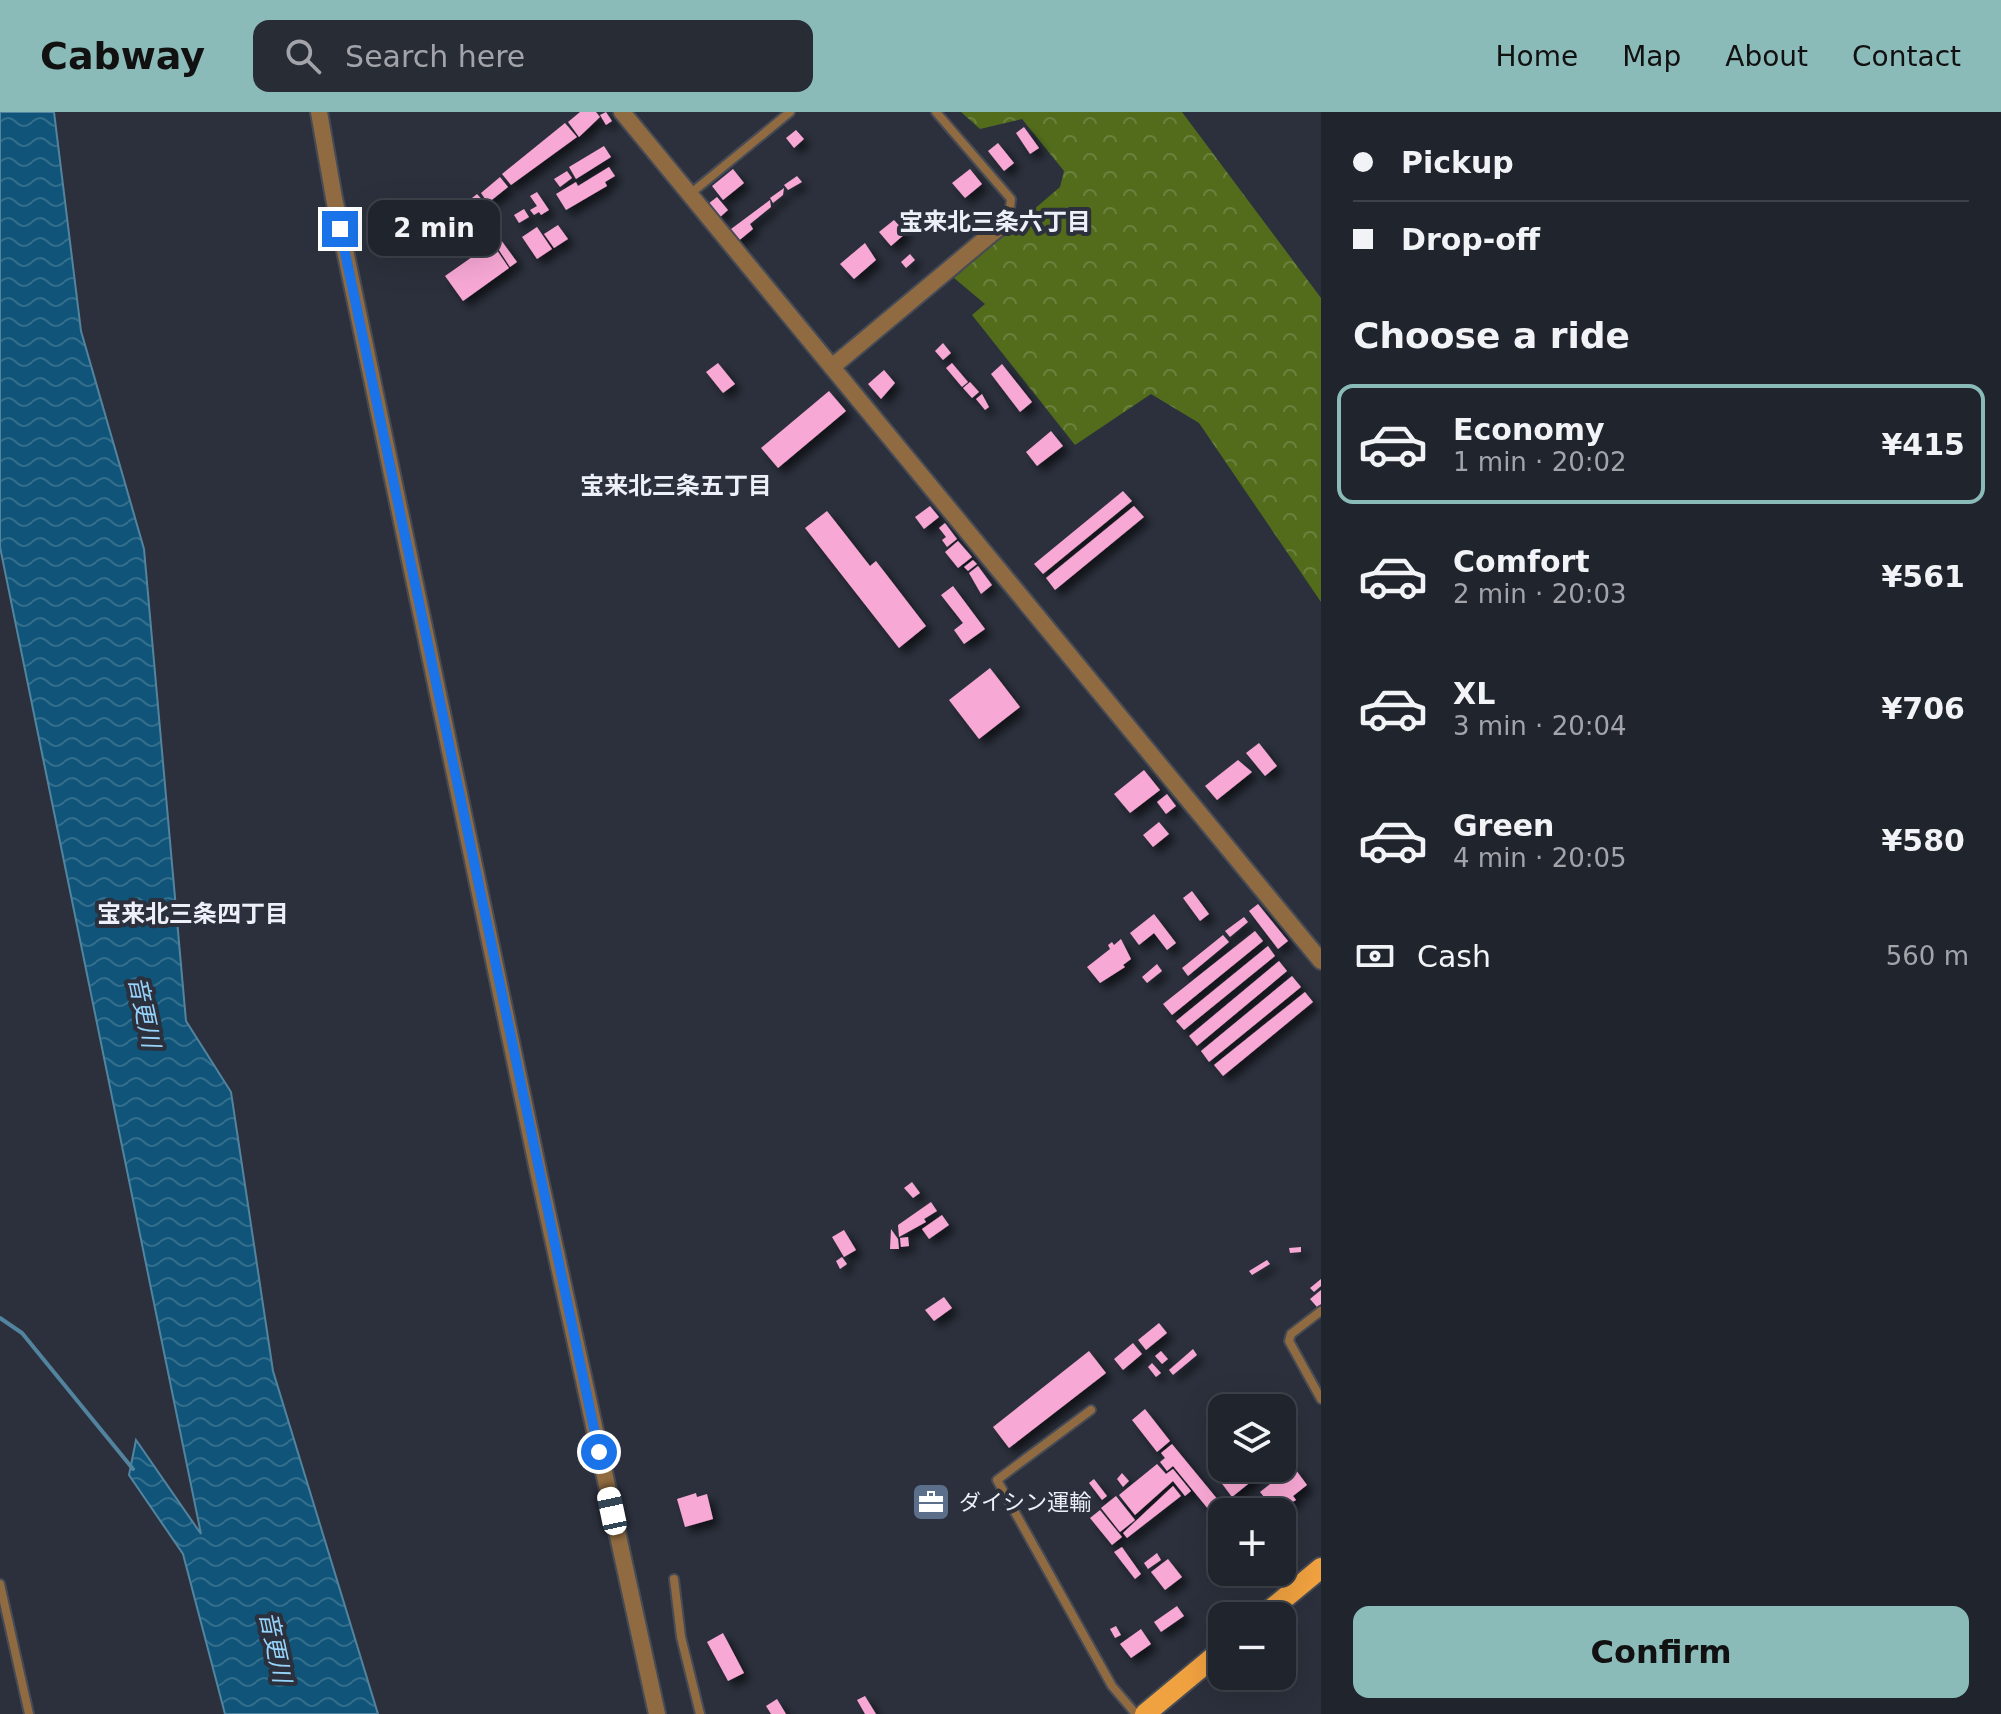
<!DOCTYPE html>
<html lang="en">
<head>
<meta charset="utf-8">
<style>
	body { margin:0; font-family:"DejaVu Sans","Noto Sans JP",sans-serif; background:#282c35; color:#f1f3f6; height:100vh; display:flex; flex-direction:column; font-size:30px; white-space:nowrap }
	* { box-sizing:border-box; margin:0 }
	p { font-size:26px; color:#a2a4aa }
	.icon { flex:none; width:44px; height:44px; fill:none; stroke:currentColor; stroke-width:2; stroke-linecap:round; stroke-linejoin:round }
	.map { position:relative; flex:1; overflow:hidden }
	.details { display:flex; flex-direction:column; background:#20242d; width:680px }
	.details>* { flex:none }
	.hud { display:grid; align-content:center; height:176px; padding:0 32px; background:#20242d }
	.controls { position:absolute; left:1208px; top:1282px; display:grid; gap:16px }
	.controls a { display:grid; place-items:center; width:88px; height:88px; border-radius:16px; background:#20242d; box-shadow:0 8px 32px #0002,0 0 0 2px #3d4149; font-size:40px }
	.end { position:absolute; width:36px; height:36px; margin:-18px; border:10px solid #1a73e8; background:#fff; box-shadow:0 0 0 4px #fff }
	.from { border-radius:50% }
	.bubble { position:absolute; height:56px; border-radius:16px; background:#20242d; box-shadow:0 8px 32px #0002,0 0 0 2px #3d4149; font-size:26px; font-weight:700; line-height:56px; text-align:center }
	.car { position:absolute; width:24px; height:48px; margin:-24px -12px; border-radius:10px; box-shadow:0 0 6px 2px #0007; background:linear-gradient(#fff 24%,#345 0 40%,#fff 0 76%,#345 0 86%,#fff 0) }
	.hud b { display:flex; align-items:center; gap:28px; height:76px; font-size:30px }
	.hud b+b { border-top:2px solid #3d4149 }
	.hud i { width:20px; height:20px; background:#f1f3f6 }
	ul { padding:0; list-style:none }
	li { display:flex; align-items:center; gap:24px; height:120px; margin:0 16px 12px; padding:0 16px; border:4px solid transparent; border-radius:16px }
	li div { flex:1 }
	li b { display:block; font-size:30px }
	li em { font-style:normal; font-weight:700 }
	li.current { border-color:#8bbbb9 }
	li>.icon { width:72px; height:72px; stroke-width:1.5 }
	h2 { padding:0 32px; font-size:36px; line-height:96px }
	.pay { display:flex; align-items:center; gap:20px; height:88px; padding:0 32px; font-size:30px }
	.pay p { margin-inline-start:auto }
	.cta { display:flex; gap:16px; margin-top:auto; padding:16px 32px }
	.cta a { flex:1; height:92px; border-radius:16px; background:#8bbbb9; color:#111; font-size:32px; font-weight:700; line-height:92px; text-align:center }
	header { display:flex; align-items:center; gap:48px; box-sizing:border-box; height:112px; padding:0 40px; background:#8bbbb9; color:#111 }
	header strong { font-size:38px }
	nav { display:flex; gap:44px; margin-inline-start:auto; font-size:28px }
	.search { width:560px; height:72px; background:#282c35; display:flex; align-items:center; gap:20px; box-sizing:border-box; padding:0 28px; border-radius:16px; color:#a2a4aa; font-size:30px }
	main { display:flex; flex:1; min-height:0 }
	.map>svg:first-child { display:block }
</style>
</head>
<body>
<header>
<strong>Cabway</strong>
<div class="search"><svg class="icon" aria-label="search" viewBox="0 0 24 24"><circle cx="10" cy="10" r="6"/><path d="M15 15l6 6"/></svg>Search here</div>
<nav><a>Home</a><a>Map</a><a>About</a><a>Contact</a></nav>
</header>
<main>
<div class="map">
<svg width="1321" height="1602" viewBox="0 0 1321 1602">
	<defs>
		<pattern id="forest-crowns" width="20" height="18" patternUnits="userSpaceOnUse" patternTransform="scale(2)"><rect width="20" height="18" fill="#526c1c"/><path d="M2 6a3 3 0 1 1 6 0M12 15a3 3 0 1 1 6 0" fill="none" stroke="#6b813e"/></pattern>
		<pattern id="water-waves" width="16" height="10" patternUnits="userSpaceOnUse" patternTransform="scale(2)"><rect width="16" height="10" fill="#105579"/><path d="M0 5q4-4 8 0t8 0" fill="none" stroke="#336e8d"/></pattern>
		<filter id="shadow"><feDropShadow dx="6" dy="6" stdDeviation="4" flood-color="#0009"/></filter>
	</defs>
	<rect width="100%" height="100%" fill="#2b303c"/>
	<!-- forest -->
	<polygon fill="url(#forest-crowns)" points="961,0 1182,0 1321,186 1321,490 1199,311 1151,282 1075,333 972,203 985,192 954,166 1060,75 1064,59 1022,7 980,17"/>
	<!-- water -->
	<polygon fill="url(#water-waves)" stroke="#52849f" stroke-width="2" points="0,0 54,0 81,219 144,437 186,909 231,980 273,1259 378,1602 225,1602 183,1442 129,1363 136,1328 201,1422 0,435"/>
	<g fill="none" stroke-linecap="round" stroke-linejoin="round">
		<!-- stream -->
		<polyline stroke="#52849f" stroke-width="4" points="0,1206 22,1221 133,1357"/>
	</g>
	<!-- building -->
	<g fill="#f8a8d5" filter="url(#shadow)">
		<polygon points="580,0 596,0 600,5 579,25 568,10"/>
		<polygon points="606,0 612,9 606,13 600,3"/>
		<polygon points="565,11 577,25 511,73 502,62"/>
		<polygon points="1024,15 1039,36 1030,42 1016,21"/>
		<polygon points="796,18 804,27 794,36 786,26"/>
		<polygon points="998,31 1014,51 1004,59 988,39"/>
		<polygon points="604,34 611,45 576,67 569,55"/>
		<polygon points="609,55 615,64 605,70 607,74 566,98 556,82 576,70 578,74"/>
		<polygon points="733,57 744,71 723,88 712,74"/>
		<polygon points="970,57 982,72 965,86 952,71"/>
		<polygon points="567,59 572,66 560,75 554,67"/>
		<polygon points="797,64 802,70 788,78 784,73"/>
		<polygon points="500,65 508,75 488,91 481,81"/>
		<polygon points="784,76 783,83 773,91 770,86"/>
		<polygon points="537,80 549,98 541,103 539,100 534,103 530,98 537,94 530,84"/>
		<polygon points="477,82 486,92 471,105 462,94"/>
		<polygon points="717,85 728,98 719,106 708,92"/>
		<polygon points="770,88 771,95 750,112 753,117 736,131 727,120"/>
		<polygon points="524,97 529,105 519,111 514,103"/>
		<polygon points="894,108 906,121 891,134 879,120"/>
		<polygon points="558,113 568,127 554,136 544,122"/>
		<polygon points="537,115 552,137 537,147 522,125"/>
		<polygon points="501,128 517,150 510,155 495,132"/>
		<polygon points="492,131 509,156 463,189 445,164"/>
		<polygon points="865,131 876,148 854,167 840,152"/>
		<polygon points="910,142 915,148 906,156 901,150"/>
		<polygon points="943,231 951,241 943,248 935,239"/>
		<polygon points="718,251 735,272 723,281 706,260"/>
		<polygon points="952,251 968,270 962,275 946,256"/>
		<polygon points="1002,252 1032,290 1020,300 991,262"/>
		<polygon points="884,258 895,271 881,287 868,272"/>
		<polygon points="970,270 979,280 972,286 963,276"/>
		<polygon points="829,279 846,299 778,356 761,336"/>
		<polygon points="982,282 989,295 985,298 976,287"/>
		<polygon points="1051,319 1063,334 1037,354 1026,340"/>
		<polygon points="1123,379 1132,389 1043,462 1034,452"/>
		<polygon points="930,394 939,405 924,417 915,405"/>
		<polygon points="1134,394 1144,405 1055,478 1046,466"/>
		<polygon points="827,399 870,454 876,449 926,514 899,536 805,416"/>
		<polygon points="945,411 957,427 947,435 942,428 946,425 939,416"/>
		<polygon points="958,429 972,445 958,456 945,440"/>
		<polygon points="973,448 977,452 968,459 964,455"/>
		<polygon points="978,454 992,473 981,482 969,461"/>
		<polygon points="953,474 985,517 964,532 954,518 963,511 941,483"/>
		<polygon points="990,556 1020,595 979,627 949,588"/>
		<polygon points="1259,631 1277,654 1265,664 1246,641"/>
		<polygon points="1238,648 1252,660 1217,688 1205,674"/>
		<polygon points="1144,658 1160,678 1130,701 1114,682"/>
		<polygon points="1167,682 1176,694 1166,702 1157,690"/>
		<polygon points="1159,710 1169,722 1153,735 1143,723"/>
		<polygon points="1192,779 1209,802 1200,809 1183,786"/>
		<polygon points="1258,792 1288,829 1278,837 1249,799"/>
		<polygon points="1154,802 1176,831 1167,838 1154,821 1139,833 1130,821"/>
		<polygon points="1244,805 1248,810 1230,825 1225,819"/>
		<polygon points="1255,819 1263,829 1172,903 1163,892"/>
		<polygon points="1223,823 1229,830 1188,864 1182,856"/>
		<polygon points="1121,827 1131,847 1123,853 1125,855 1100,871 1087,855 1110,837 1108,833 1112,830 1114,833"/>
		<polygon points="1268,834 1275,844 1184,918 1176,909"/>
		<polygon points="1279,849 1287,859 1197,934 1189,924"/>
		<polygon points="1157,852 1162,859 1147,871 1142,865"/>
		<polygon points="1292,864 1301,875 1209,950 1201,939"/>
		<polygon points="1305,880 1313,890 1223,964 1214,953"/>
		<polygon points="912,1070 920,1081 913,1086 904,1076"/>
		<polygon points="931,1090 937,1099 924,1107 926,1110 899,1125 898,1113"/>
		<polygon points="942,1103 949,1113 929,1127 922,1117"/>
		<polygon points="891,1117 898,1127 899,1137 890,1137"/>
		<polygon points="844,1118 856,1138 844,1145 832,1125"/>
		<polygon points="908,1125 909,1134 901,1135 900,1126"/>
		<polygon points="1301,1135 1301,1140 1290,1141 1289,1136"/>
		<polygon points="842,1145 847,1152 840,1157 836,1149"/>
		<polygon points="1267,1148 1270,1152 1252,1163 1249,1159"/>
		<polygon points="1321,1167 1321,1174 1314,1180 1310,1176"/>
		<polygon points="1321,1178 1321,1192 1317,1195 1310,1187"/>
		<polygon points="944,1185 952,1196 934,1209 925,1198"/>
		<polygon points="1159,1211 1167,1221 1146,1238 1138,1228"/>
		<polygon points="1133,1231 1142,1242 1123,1258 1114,1247"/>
		<polygon points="1193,1237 1197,1243 1173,1263 1169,1258"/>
		<polygon points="1089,1239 1106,1261 1009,1336 993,1315"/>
		<polygon points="1161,1239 1168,1247 1162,1252 1155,1244"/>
		<polygon points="1152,1251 1161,1261 1156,1265 1148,1255"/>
		<polygon points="1145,1297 1170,1329 1157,1340 1132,1308"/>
		<polygon points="1172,1332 1228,1400 1222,1400 1222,1414 1173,1354 1167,1359 1160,1350 1165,1346 1161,1341"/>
		<polygon points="1157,1352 1166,1362 1173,1357 1191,1379 1185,1384 1173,1369 1135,1403 1119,1383"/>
		<polygon points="1293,1354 1307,1373 1293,1384 1296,1388 1289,1392 1286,1389 1275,1398 1260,1380"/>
		<polygon points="1237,1356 1251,1356 1258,1364 1232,1385 1220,1369"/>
		<polygon points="1122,1361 1129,1369 1123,1375 1117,1367"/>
		<polygon points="1094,1367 1107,1384 1102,1388 1089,1371"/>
		<polygon points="1173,1374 1181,1384 1127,1426 1123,1421"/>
		<polygon points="696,1381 697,1385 707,1382 713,1407 685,1415 677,1387"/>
		<polygon points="1116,1384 1135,1408 1120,1420 1101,1396"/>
		<polygon points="1100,1398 1122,1425 1112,1433 1090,1406"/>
		<polygon points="1122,1435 1141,1462 1135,1467 1114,1440"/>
		<polygon points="1157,1441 1161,1448 1148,1457 1144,1451"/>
		<polygon points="1168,1447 1182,1465 1165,1478 1151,1460"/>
		<polygon points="1177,1494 1184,1504 1161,1520 1154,1510"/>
		<polygon points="1116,1514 1121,1523 1115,1526 1110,1517"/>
		<polygon points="1141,1517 1151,1532 1131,1546 1120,1532"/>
		<polygon points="723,1521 744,1561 728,1569 707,1530"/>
		<polygon points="865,1584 876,1602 865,1602 857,1588"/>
		<polygon points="777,1587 786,1602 771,1602 766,1594"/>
	</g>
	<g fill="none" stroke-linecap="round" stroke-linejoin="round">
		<!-- lane casing -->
		<g stroke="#464b56" stroke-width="12">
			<g id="lane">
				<polyline points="936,0 1011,87 1009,107"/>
				<polyline points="690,82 790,0"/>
				<polyline points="1321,1199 1291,1222 1289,1229 1321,1287"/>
				<polyline points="1091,1298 997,1368 1112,1574 1136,1602"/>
				<polyline points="674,1467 681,1525 700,1602"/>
				<polyline points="0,1472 29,1602"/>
			</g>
		</g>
		<!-- street casing -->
		<g stroke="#464b56" stroke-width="20">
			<g id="street">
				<polyline points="319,0 334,86 539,1063 657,1602"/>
				<polyline points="622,0 1321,849"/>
				<polyline points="832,255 1009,107"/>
			</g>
		</g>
		<!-- primary casing -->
		<g stroke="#464b56" stroke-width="24">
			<g id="primary">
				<polyline points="1263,1504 1321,1456"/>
				<polyline points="1145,1602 1222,1538"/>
			</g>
		</g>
		<!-- lane -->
		<use href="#lane" stroke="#906a40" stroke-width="8"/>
		<!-- street -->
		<use href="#street" stroke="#906a40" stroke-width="16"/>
		<!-- primary -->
		<use href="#primary" stroke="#f1a240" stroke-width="20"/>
	</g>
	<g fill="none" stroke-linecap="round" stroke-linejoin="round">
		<!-- route -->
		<polyline stroke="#1a73e8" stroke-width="10" points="340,117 599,1340"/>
	</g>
	<!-- icons -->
	<defs>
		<g id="office-square" transform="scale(2)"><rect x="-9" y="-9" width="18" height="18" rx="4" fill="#5c6f8a" stroke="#2b303c"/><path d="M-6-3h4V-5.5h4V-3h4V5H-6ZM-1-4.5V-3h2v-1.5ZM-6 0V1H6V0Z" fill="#fff"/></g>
	</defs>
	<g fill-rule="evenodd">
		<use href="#office-square" x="931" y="1390"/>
	</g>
	<g text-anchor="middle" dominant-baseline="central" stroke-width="8" stroke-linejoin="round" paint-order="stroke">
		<!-- poi labels -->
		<g font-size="22" fill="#edf0f8" stroke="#2b303c" text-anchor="start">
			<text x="959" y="1390">ダイシン運輸</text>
		</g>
		<!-- neighbourhood labels -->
		<g font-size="24" font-weight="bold" fill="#edf0f8" stroke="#2b303c">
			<text x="995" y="110">宝来北三条六丁目</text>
			<text x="676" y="374">宝来北三条五丁目</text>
			<text x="193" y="802">宝来北三条四丁目</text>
		</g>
		<!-- water labels -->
		<g font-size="24" font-style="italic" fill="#97d4fc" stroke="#2b303c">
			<text transform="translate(144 900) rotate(78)">音更川</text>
			<text transform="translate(275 1535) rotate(78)">音更川</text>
		</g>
	</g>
</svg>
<div class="controls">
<a><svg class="icon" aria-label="layers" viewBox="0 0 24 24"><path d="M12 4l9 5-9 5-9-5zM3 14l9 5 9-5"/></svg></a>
<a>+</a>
<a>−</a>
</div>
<i class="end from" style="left:599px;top:1340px"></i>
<i class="end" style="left:340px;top:117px"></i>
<div class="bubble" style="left:368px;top:88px;width:132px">2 min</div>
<i class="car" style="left:612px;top:1399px;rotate:348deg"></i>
</div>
<section class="details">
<div class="hud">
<b><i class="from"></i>Pickup</b>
<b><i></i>Drop-off</b>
</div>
<h2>Choose a ride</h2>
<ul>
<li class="current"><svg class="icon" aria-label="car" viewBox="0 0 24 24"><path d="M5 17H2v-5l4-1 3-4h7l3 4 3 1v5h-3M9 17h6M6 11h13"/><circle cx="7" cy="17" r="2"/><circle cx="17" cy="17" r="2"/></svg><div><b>Economy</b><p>1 min · 20:02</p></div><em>¥415</em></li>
<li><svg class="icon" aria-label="car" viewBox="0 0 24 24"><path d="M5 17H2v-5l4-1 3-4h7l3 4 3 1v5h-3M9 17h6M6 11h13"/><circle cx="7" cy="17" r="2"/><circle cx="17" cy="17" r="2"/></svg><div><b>Comfort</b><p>2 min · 20:03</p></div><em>¥561</em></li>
<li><svg class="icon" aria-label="car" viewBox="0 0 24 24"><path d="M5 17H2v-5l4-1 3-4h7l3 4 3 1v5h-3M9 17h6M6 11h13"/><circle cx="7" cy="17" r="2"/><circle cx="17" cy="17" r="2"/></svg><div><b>XL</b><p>3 min · 20:04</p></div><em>¥706</em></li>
<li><svg class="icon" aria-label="car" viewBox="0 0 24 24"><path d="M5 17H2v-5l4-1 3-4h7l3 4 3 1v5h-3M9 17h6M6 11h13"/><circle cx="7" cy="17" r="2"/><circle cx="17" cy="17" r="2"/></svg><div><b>Green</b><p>4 min · 20:05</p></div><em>¥580</em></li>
</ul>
<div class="pay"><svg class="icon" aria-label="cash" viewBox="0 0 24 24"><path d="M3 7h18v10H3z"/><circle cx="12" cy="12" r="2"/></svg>Cash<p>560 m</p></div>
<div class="cta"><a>Confirm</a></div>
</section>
</main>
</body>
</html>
